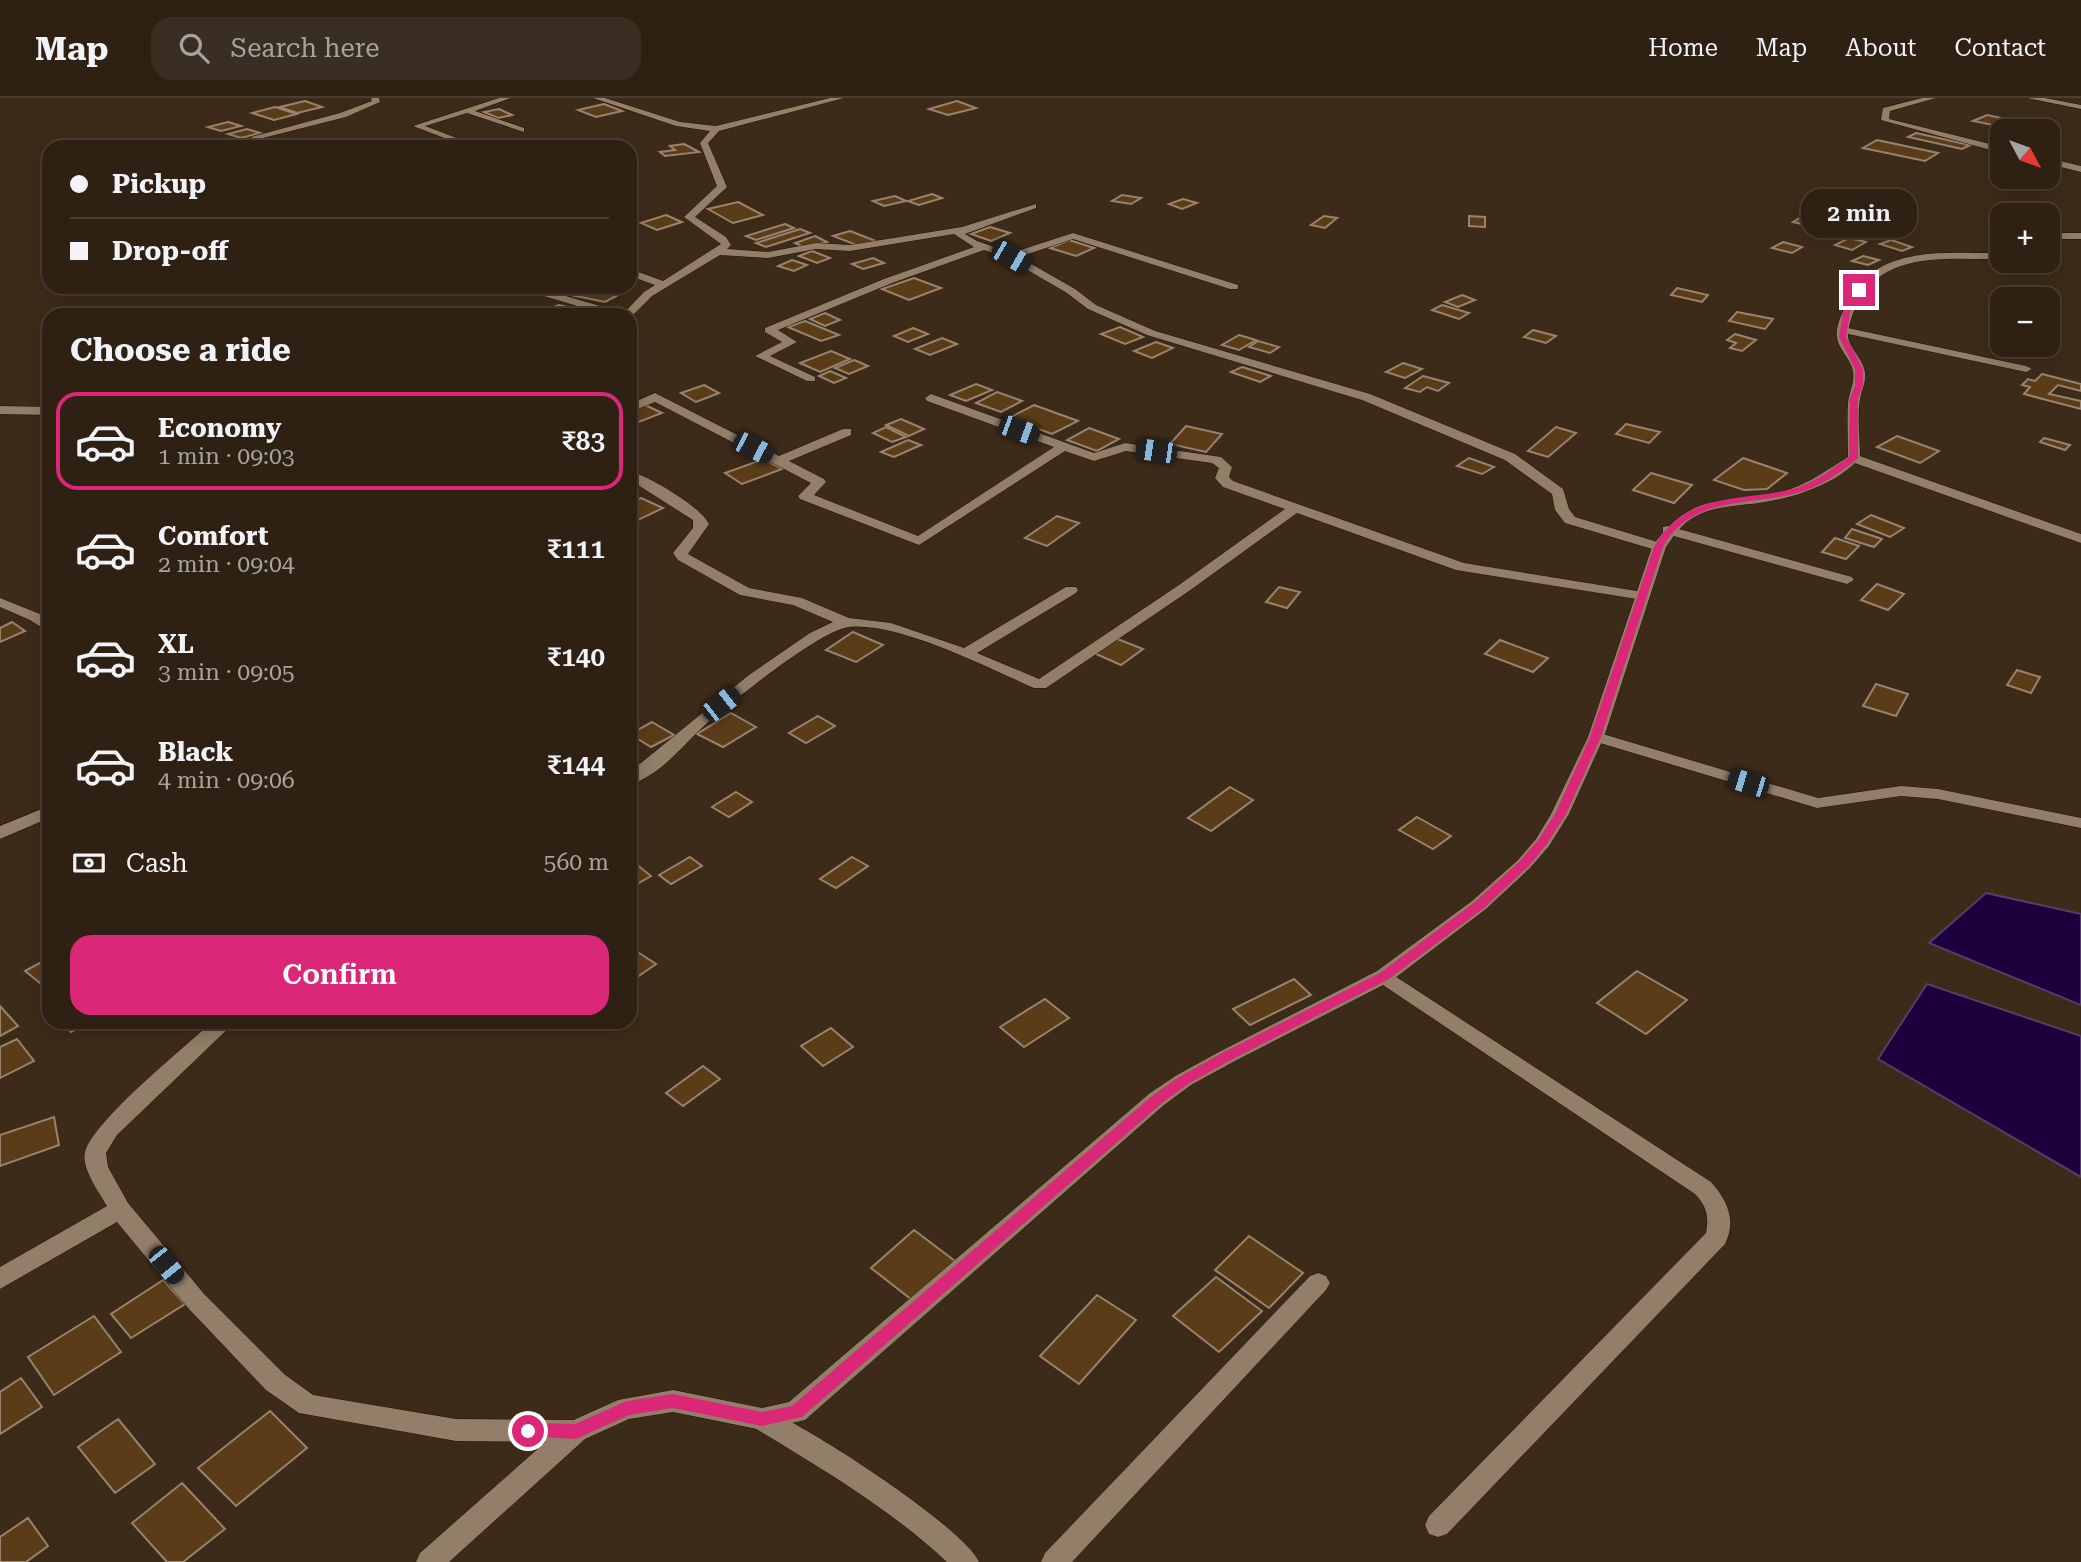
<!DOCTYPE html>
<html lang="en">
<head>
<meta charset="utf-8">
<style>
	body { margin:0; font-family:"Roboto Serif",serif; background:#3a2d21; color:#f1f3f6; height:100vh; display:flex; flex-direction:column; font-size:26px; white-space:nowrap }
	* { box-sizing:border-box; margin:0 }
	p { font-size:23px; color:#a7a3a0 }
	.icon { flex:none; width:38px; height:38px; fill:none; stroke:currentColor; stroke-width:2; stroke-linecap:round; stroke-linejoin:round }
	.map { position:relative; flex:1; overflow:hidden }
	.sheet { position:absolute; left:42px; top:210px; width:595px; height:721px; display:flex; flex-direction:column; background:#2e2013; border-radius:21px; box-shadow:0 4px 18px #0003,0 0 0 2px #493e33 }
	.sheet>* { flex:none }
	.banner { position:absolute; left:42px; top:42px; width:595px; height:154px; border-radius:21px; box-shadow:0 4px 18px #0003,0 0 0 2px #493e33; display:grid; align-content:center; height:154px; padding:0 28px; background:#2e2013 }
	.needle { width:46px; rotate:131deg }
	.fabs { position:absolute; left:1990px; top:21px; display:grid; gap:14px }
	.fabs a { display:grid; place-items:center; width:70px; height:70px; border-radius:14px; background:#2e2013; box-shadow:0 4px 18px #0003,0 0 0 2px #493e33; font-size:35px }
	.end { position:absolute; width:32px; height:32px; margin:-16px; border:9px solid #db2777; background:#fff; box-shadow:0 0 0 4px #fff }
	.from { border-radius:50% }
	.bubble { position:absolute; height:49px; border-radius:21px; background:#2e2013; box-shadow:0 4px 18px #0003,0 0 0 2px #493e33; font-size:23px; font-weight:600; line-height:49px; text-align:center }
	.car { position:absolute; width:21px; height:42px; margin:-21px -10px; border-radius:9px; box-shadow:0 0 5px 2px #0007; background:linear-gradient(#222 24%,#8ab4d8 0 40%,#222 0 76%,#8ab4d8 0 86%,#222 0) }
	.banner b { display:flex; align-items:center; gap:24px; height:66px; font-size:26px }
	.banner b+b { border-top:2px solid #493e33 }
	.banner i { width:18px; height:18px; background:#f1f3f6 }
	ul { padding:0; list-style:none }
	li { display:flex; align-items:center; gap:21px; height:98px; margin:0 14px 10px; padding:0 14px; border:4px solid transparent; border-radius:21px }
	li div { flex:1 }
	li b { display:block; font-size:26px }
	li em { font-style:normal; font-weight:600 }
	li.selected { border-color:#db2777 }
	li>.icon { width:63px; height:63px; stroke-width:1.5 }
	h2 { padding:0 28px; font-size:32px; line-height:84px }
	.pay { display:flex; align-items:center; gap:18px; height:77px; padding:0 28px; font-size:26px }
	.pay p { margin-inline-start:auto }
	.primary-button { display:flex; gap:14px; margin-top:auto; padding:14px 28px }
	.primary-button a { flex:1; height:80px; border-radius:21px; background:#db2777; color:#fff; font-size:28px; font-weight:600; line-height:80px; text-align:center }
	header { display:flex; align-items:center; gap:42px; box-sizing:border-box; height:98px; padding:0 35px; background:#2e2013; border-bottom:2px solid #493e33 }
	header strong { font-size:33px }
	nav { display:flex; gap:38px; margin-inline-start:auto; font-size:24px }
	.search { width:490px; height:63px; background:#3a2d21; display:flex; align-items:center; gap:18px; box-sizing:border-box; padding:0 24px; border-radius:21px; color:#a7a3a0; font-size:26px }
	.map>svg:first-child { display:block }
</style>
</head>
<body>
<header>
<strong>Map</strong>
<div class="search"><svg class="icon" aria-label="search" viewBox="0 0 24 24"><circle cx="10" cy="10" r="6"/><path d="M15 15l6 6"/></svg>Search here</div>
<nav><a>Home</a><a>Map</a><a>About</a><a>Contact</a></nav>
</header>
<div class="map">
<svg width="2081" height="1464" viewBox="0 0 2081 1464">
	<rect width="100%" height="100%" fill="#3d2b19"/>
	<!-- water -->
	<g fill="#1c003d" stroke="#553e66" stroke-width="2">
		<polygon points="1986,795 2081,816 2081,907 1929,845"/>
		<polygon points="1927,886 2081,938 2081,1079 1878,961"/>
	</g>
	<!-- building -->
	<g fill="#5b3c19" stroke="#97836e" stroke-width="2">
		<polygon points="305,3 322,9 297,15 280,9"/>
		<polygon points="957,3 976,10 948,17 929,11"/>
		<polygon points="604,6 622,13 596,19 578,12"/>
		<polygon points="275,9 297,16 274,22 252,15"/>
		<polygon points="499,11 512,17 498,20 484,14"/>
		<polygon points="1987,17 2006,21 1993,27 1973,23"/>
		<polygon points="228,24 241,28 221,33 208,29"/>
		<polygon points="247,31 260,35 241,40 228,36"/>
		<polygon points="1916,35 1970,47 1962,51 1908,39"/>
		<polygon points="1877,42 1938,55 1925,63 1863,50"/>
		<polygon points="684,46 699,54 665,58 660,54 675,52 670,48"/>
		<polygon points="932,96 942,100 919,107 908,103"/>
		<polygon points="1122,97 1141,100 1131,106 1112,103"/>
		<polygon points="895,98 906,103 884,108 873,103"/>
		<polygon points="1183,101 1197,105 1182,111 1169,106"/>
		<polygon points="738,104 763,117 733,125 708,111"/>
		<polygon points="1808,115 1825,119 1810,128 1793,124"/>
		<polygon points="666,117 682,124 657,132 641,125"/>
		<polygon points="1324,118 1337,120 1325,130 1311,127"/>
		<polygon points="1469,118 1485,119 1485,129 1469,128"/>
		<polygon points="1855,121 1872,126 1862,131 1844,126"/>
		<polygon points="785,126 794,130 756,142 746,138"/>
		<polygon points="990,129 1010,135 991,143 971,136"/>
		<polygon points="800,131 810,135 766,149 756,145"/>
		<polygon points="850,133 876,143 859,148 833,138"/>
		<polygon points="815,138 827,144 806,150 795,145"/>
		<polygon points="1849,140 1866,144 1852,152 1835,147"/>
		<polygon points="1069,142 1094,150 1076,158 1050,150"/>
		<polygon points="1891,142 1912,149 1902,153 1880,146"/>
		<polygon points="1783,144 1802,149 1792,155 1772,150"/>
		<polygon points="812,153 830,160 817,165 799,158"/>
		<polygon points="1863,158 1879,162 1868,167 1852,163"/>
		<polygon points="873,160 884,165 863,171 852,166"/>
		<polygon points="792,162 807,167 794,173 778,168"/>
		<polygon points="914,180 941,190 909,202 882,191"/>
		<polygon points="585,189 618,197 605,204 571,197"/>
		<polygon points="1677,190 1708,197 1702,204 1671,197"/>
		<polygon points="1462,197 1475,202 1458,209 1445,204"/>
		<polygon points="559,207 571,210 554,217 541,214"/>
		<polygon points="1442,207 1469,215 1459,221 1432,212"/>
		<polygon points="1737,214 1773,221 1765,231 1729,223"/>
		<polygon points="825,215 840,222 825,228 810,221"/>
		<polygon points="805,223 839,237 821,243 788,229"/>
		<polygon points="1120,229 1143,239 1125,246 1101,236"/>
		<polygon points="913,230 928,236 908,244 894,238"/>
		<polygon points="1533,232 1556,238 1546,245 1524,239"/>
		<polygon points="1735,236 1756,242 1742,253 1730,250 1736,245 1727,242"/>
		<polygon points="1239,237 1256,242 1239,252 1222,247"/>
		<polygon points="942,240 957,246 930,257 915,251"/>
		<polygon points="1258,243 1279,249 1270,255 1249,249"/>
		<polygon points="1156,244 1173,250 1152,260 1134,253"/>
		<polygon points="831,253 850,261 820,274 800,265"/>
		<polygon points="854,262 868,268 849,276 835,270"/>
		<polygon points="1403,265 1422,271 1405,280 1386,274"/>
		<polygon points="1242,269 1271,278 1260,284 1231,274"/>
		<polygon points="830,273 846,280 834,285 819,278"/>
		<polygon points="2042,276 2081,286 2081,293 2058,287 2049,296 2081,303 2081,311 2024,296 2030,289 2022,287 2028,281 2035,283"/>
		<polygon points="1423,278 1449,285 1438,293 1427,289 1420,294 1405,290"/>
		<polygon points="976,286 992,292 966,303 950,297"/>
		<polygon points="704,287 719,295 696,304 681,295"/>
		<polygon points="997,294 1022,303 1001,314 976,305"/>
		<polygon points="643,306 662,315 636,325 630,323 630,312"/>
		<polygon points="1034,307 1078,323 1052,336 1009,320"/>
		<polygon points="901,321 924,331 909,338 886,327"/>
		<polygon points="1626,326 1660,334 1649,345 1616,336"/>
		<polygon points="1186,328 1222,336 1206,354 1170,346"/>
		<polygon points="886,329 906,339 892,344 873,335"/>
		<polygon points="1556,329 1576,335 1548,359 1528,353"/>
		<polygon points="1089,330 1119,341 1097,353 1067,342"/>
		<polygon points="1897,338 1939,353 1920,365 1877,349"/>
		<polygon points="2044,340 2070,347 2065,352 2040,344"/>
		<polygon points="908,342 921,347 894,359 881,354"/>
		<polygon points="1469,360 1494,369 1482,376 1457,368"/>
		<polygon points="1743,360 1787,375 1767,391 1744,392 1714,382"/>
		<polygon points="764,361 782,371 742,386 725,375"/>
		<polygon points="1651,375 1692,387 1674,405 1633,392"/>
		<polygon points="641,400 663,410 634,424 630,422 630,405"/>
		<polygon points="1871,417 1904,430 1890,439 1857,426"/>
		<polygon points="1057,418 1079,425 1047,448 1025,440"/>
		<polygon points="1852,431 1882,441 1874,449 1845,440"/>
		<polygon points="1835,440 1859,448 1846,461 1822,454"/>
		<polygon points="1877,486 1904,496 1888,512 1861,502"/>
		<polygon points="1279,489 1300,494 1287,510 1266,504"/>
		<polygon points="12,524 25,533 0,544 0,530"/>
		<polygon points="853,534 883,547 856,564 826,552"/>
		<polygon points="1115,540 1143,551 1121,567 1094,555"/>
		<polygon points="1500,542 1548,560 1533,574 1485,556"/>
		<polygon points="2017,572 2040,579 2031,595 2007,587"/>
		<polygon points="1876,586 1908,596 1896,618 1863,608"/>
		<polygon points="731,615 756,629 723,649 697,636"/>
		<polygon points="818,618 835,628 806,645 789,635"/>
		<polygon points="652,624 674,637 651,649 630,636"/>
		<polygon points="1230,689 1253,702 1211,733 1188,720"/>
		<polygon points="736,694 752,704 729,719 712,709"/>
		<polygon points="1417,719 1451,738 1433,751 1399,732"/>
		<polygon points="690,759 702,768 671,786 659,777"/>
		<polygon points="852,759 868,768 836,790 820,781"/>
		<polygon points="630,761 651,778 630,790"/>
		<polygon points="630,849 656,866 630,884"/>
		<polygon points="49,860 49,889 46,890 25,873"/>
		<polygon points="1637,873 1687,902 1646,936 1597,905"/>
		<polygon points="1294,881 1311,897 1250,927 1233,911"/>
		<polygon points="1045,901 1069,920 1024,949 1000,929"/>
		<polygon points="0,908 18,928 0,938"/>
		<polygon points="62,924 90,924 71,934"/>
		<polygon points="831,930 853,949 823,968 801,948"/>
		<polygon points="17,941 34,963 0,980 0,949"/>
		<polygon points="703,968 720,981 683,1008 666,995"/>
		<polygon points="54,1019 59,1047 0,1068 0,1037"/>
		<polygon points="914,1132 955,1163 912,1202 871,1170"/>
		<polygon points="1249,1138 1303,1175 1269,1210 1215,1172"/>
		<polygon points="1216,1179 1262,1213 1219,1254 1173,1218"/>
		<polygon points="163,1182 185,1206 131,1240 111,1216"/>
		<polygon points="1097,1197 1136,1222 1079,1286 1040,1258"/>
		<polygon points="94,1218 121,1254 54,1297 28,1259"/>
		<polygon points="21,1280 42,1309 0,1336 0,1294"/>
		<polygon points="270,1313 307,1350 236,1408 198,1370"/>
		<polygon points="118,1321 155,1366 115,1395 78,1349"/>
		<polygon points="182,1385 225,1431 183,1464 167,1464 132,1425"/>
		<polygon points="28,1420 48,1448 26,1464 0,1464 0,1439"/>
	</g>
	<g fill="none" stroke-linecap="round" stroke-linejoin="round">
		<!-- minor casing -->
		<g stroke="#231303" stroke-width="1">
			<g id="minor">
				<polygon points="371,0 379,0 380,4 346,19 255,42 251,39 340,15 372,3"/>
				<polygon points="499,0 511,0 475,13 524,30 524,34 467,15 425,28 480,49 468,49 413,28"/>
				<polygon points="593,0 605,0 680,24 716,28 830,0 844,0 719,33 708,45 727,89 695,119 726,139 731,147 727,151 768,154 816,145 850,147 962,129 1036,106 1036,110 965,136 977,143 1011,155 1073,135 1238,187 1238,191 1230,191 1073,141 1019,159 1075,191 1096,207 1155,233 1370,296 1515,356 1563,391 1569,411 1575,419 1664,446 1666,449 1659,453 1565,425 1555,412 1552,396 1505,362 1362,302 1147,237 1088,211 1067,195 1007,160 984,152 892,185 778,232 797,244 770,258 815,279 815,283 807,283 755,258 782,244 765,234 765,230 884,181 974,149 954,136 850,153 816,151 768,160 720,157 652,198 630,220 630,217 608,217 530,194 530,190 535,189 624,215 644,194 655,187 630,178 630,171 663,183 721,146 684,119 717,88 700,45 710,33 676,28"/>
				<polygon points="1922,0 1936,0 1890,13 1889,21 2002,49 2002,55 1881,22 1883,10"/>
				<polygon points="2027,0 2045,0 2081,7 2081,11"/>
				<polygon points="2048,60 2081,68 2081,74 2048,66"/>
				<polygon points="1843,229 2026,268 2032,271 2026,274 1839,234 1839,230"/>
				<path d="M 655,295 L 779,358 L 843,331 L 851,331 L 851,337 L 789,363 L 824,381 L 826,384 L 814,397 L 918,438 L 1054,349 L 927,303 L 925,300 L 931,296 L 1094,355 L 1125,345 L 1221,359 L 1232,369 L 1229,379 L 1233,383 L 1464,465 L 1643,494 L 1650,498 L 1643,502 L 1456,472 L 1297,415 L 1189,493 L 1046,590 L 1034,590 C 988,570 899,524 849,529 C 820,532 729,606 705,627 C 683,647 659,679 630,686 L 630,674 L 749,577 L 810,535 L 833,524 L 793,507 L 740,497 L 678,462 L 673,455 L 693,430 L 693,422 L 630,382 L 630,373 C 650,379 700,408 709,426 L 688,456 L 749,490 L 802,500 L 849,520 L 891,525 L 964,550 L 1066,489 L 1076,489 L 1078,492 L 1076,495 L 977,555 L 1039,581 L 1179,487 L 1285,411 L 1223,389 L 1215,380 L 1219,370 L 1212,365 L 1126,353 L 1094,363 L 1065,353 L 919,447 L 800,401 L 798,398 L 811,385 L 655,304 L 630,314 L 630,306 Z"/>
				<polygon points="0,308 49,309 49,317 0,316"/>
				<polygon points="1854,356 2081,436 2081,445 1849,363 1849,357"/>
				<polygon points="1668,428 1852,479 1854,482 1847,486 1663,435 1663,429"/>
				<polygon points="0,500 40,516 49,523 49,534 30,522 0,509"/>
				<polygon points="1596,634 1818,700 1901,688 1938,691 2081,720 2081,730 1938,701 1901,698 1817,710 1590,642 1588,639"/>
				<polygon points="49,708 49,720 0,741 0,728"/>
				<path d="M 1384,871 L 1711,1084 C 1727,1102 1737,1122 1725,1146 L 1447,1436 L 1438,1439 L 1429,1436 L 1425,1427 L 1429,1418 L 1706,1135 C 1709,1118 1707,1109 1695,1096 L 1377,883 L 1374,878 L 1377,873 Z"/>
				<path d="M 212,924 L 235,924 L 117,1037 L 106,1055 L 108,1069 L 128,1105 L 205,1197 L 284,1276 L 313,1297 L 456,1321 L 576,1322 L 585,1325 L 589,1333 L 585,1341 L 576,1344 L 456,1343 L 299,1315 L 266,1292 L 189,1211 L 117,1124 L 0,1191 L 0,1169 L 107,1108 C 99,1094 81,1070 85,1054 C 93,1023 185,949 212,924 Z"/>
				<polygon points="1318,1175 1326,1178 1330,1185 1326,1192 1072,1464 1041,1464 1045,1455 1310,1178"/>
				<path d="M 762,1310 C 802,1324 964,1429 979,1464 L 947,1464 C 889,1410 821,1370 753,1329 L 749,1321 L 753,1313 Z"/>
			</g>
		</g>
		<!-- tertiary casing -->
		<g stroke="#231303" stroke-width="1">
			<g id="tertiary">
				<rect x="2048" y="135" width="33" height="6"/>
				<path d="M 2002,155 L 2002,161 C 1950,162 1886,151 1857,205 C 1853,215 1849,225 1848,236 C 1847,249 1864,261 1865,275 C 1866,285 1862,291 1860,301 C 1857,319 1860,341 1860,360 C 1835,387 1794,400 1759,405 C 1736,408 1711,408 1691,421 C 1680,428 1673,439 1666,449 L 1604,639 L 1569,716 L 1549,748 L 1530,770 L 1486,811 L 1391,883 L 1233,964 L 1191,987 L 1164,1007 L 805,1322 L 762,1332 L 673,1314 L 629,1321 L 585,1341 L 449,1464 L 416,1464 L 420,1455 L 567,1325 L 618,1302 L 673,1292 L 762,1310 L 789,1304 L 1150,995 L 1177,977 L 1219,954 L 1377,873 L 1472,803 L 1518,762 L 1536,741 L 1551,716 L 1588,639 L 1652,449 C 1695,387 1730,410 1791,391 C 1811,384 1830,370 1848,359 C 1848,341 1847,322 1848,305 C 1849,294 1855,285 1853,273 C 1851,261 1838,251 1837,239 C 1835,229 1843,213 1848,204 C 1878,145 1946,156 2002,155 Z"/>
			</g>
		</g>
		<!-- minor -->
		<use href="#minor" fill="#927e69" fill-rule="evenodd"/>
		<!-- tertiary -->
		<use href="#tertiary" fill="#927e69" fill-rule="evenodd"/>
	</g>
	<!-- route -->
	<path fill="#db2777" d="M 1856,191 L 1862,192 L 1850,215 L 1846,239 L 1863,271 L 1863,288 L 1858,300 L 1858,360 C 1842,374 1818,390 1797,395 C 1748,408 1691,398 1663,449 L 1601,639 L 1566,716 L 1547,746 L 1529,768 L 1484,810 L 1389,881 L 1231,962 L 1188,986 L 1162,1005 L 802,1319 L 762,1328 L 673,1310 L 629,1317 L 576,1341 L 523,1338 L 520,1333 L 523,1328 L 528,1325 L 575,1326 L 627,1303 L 673,1296 L 762,1314 L 792,1308 L 1152,998 L 1179,979 L 1222,955 L 1380,875 L 1475,804 L 1520,763 L 1539,741 L 1555,716 L 1590,639 L 1654,449 C 1686,393 1738,404 1793,391 C 1813,386 1832,371 1849,359 L 1850,300 L 1855,288 L 1855,271 L 1839,239 L 1843,215 Z"/>
</svg>
<div class="fabs">
<a><svg class="needle" viewBox="-14 -14 28 28"><path d="M0-13l5 13h-10z" fill="#e53935"/><path d="M0 13l5-13h-10z" fill="#a7a3a0"/></svg></a>
<a>+</a>
<a>−</a>
</div>
<i class="end from" style="left:528px;top:1333px"></i>
<i class="end" style="left:1859px;top:192px"></i>
<div class="bubble" style="left:1801px;top:91px;width:116px">2 min</div>
<i class="car" style="left:1011px;top:159px;rotate:120deg"></i>
<i class="car" style="left:1019px;top:332px;rotate:110deg"></i>
<i class="car" style="left:753px;top:350px;rotate:117deg"></i>
<i class="car" style="left:1156px;top:353px;rotate:278deg"></i>
<i class="car" style="left:721px;top:606px;rotate:52deg"></i>
<i class="car" style="left:1748px;top:685px;rotate:287deg"></i>
<i class="car" style="left:166px;top:1167px;rotate:141deg"></i>
<div class="banner">
<b><i class="from"></i>Pickup</b>
<b><i></i>Drop-off</b>
</div>
<section class="sheet">
<h2>Choose a ride</h2>
<ul>
<li class="selected"><svg class="icon" aria-label="car" viewBox="0 0 24 24"><path d="M5 17H2v-5l4-1 3-4h7l3 4 3 1v5h-3M9 17h6M6 11h13"/><circle cx="7" cy="17" r="2"/><circle cx="17" cy="17" r="2"/></svg><div><b>Economy</b><p>1 min · 09:03</p></div><em>₹83</em></li>
<li><svg class="icon" aria-label="car" viewBox="0 0 24 24"><path d="M5 17H2v-5l4-1 3-4h7l3 4 3 1v5h-3M9 17h6M6 11h13"/><circle cx="7" cy="17" r="2"/><circle cx="17" cy="17" r="2"/></svg><div><b>Comfort</b><p>2 min · 09:04</p></div><em>₹111</em></li>
<li><svg class="icon" aria-label="car" viewBox="0 0 24 24"><path d="M5 17H2v-5l4-1 3-4h7l3 4 3 1v5h-3M9 17h6M6 11h13"/><circle cx="7" cy="17" r="2"/><circle cx="17" cy="17" r="2"/></svg><div><b>XL</b><p>3 min · 09:05</p></div><em>₹140</em></li>
<li><svg class="icon" aria-label="car" viewBox="0 0 24 24"><path d="M5 17H2v-5l4-1 3-4h7l3 4 3 1v5h-3M9 17h6M6 11h13"/><circle cx="7" cy="17" r="2"/><circle cx="17" cy="17" r="2"/></svg><div><b>Black</b><p>4 min · 09:06</p></div><em>₹144</em></li>
</ul>
<div class="pay"><svg class="icon" aria-label="cash" viewBox="0 0 24 24"><path d="M3 7h18v10H3z"/><circle cx="12" cy="12" r="2"/></svg>Cash<p>560 m</p></div>
<div class="primary-button"><a>Confirm</a></div>
</section>
</div>
</body>
</html>
